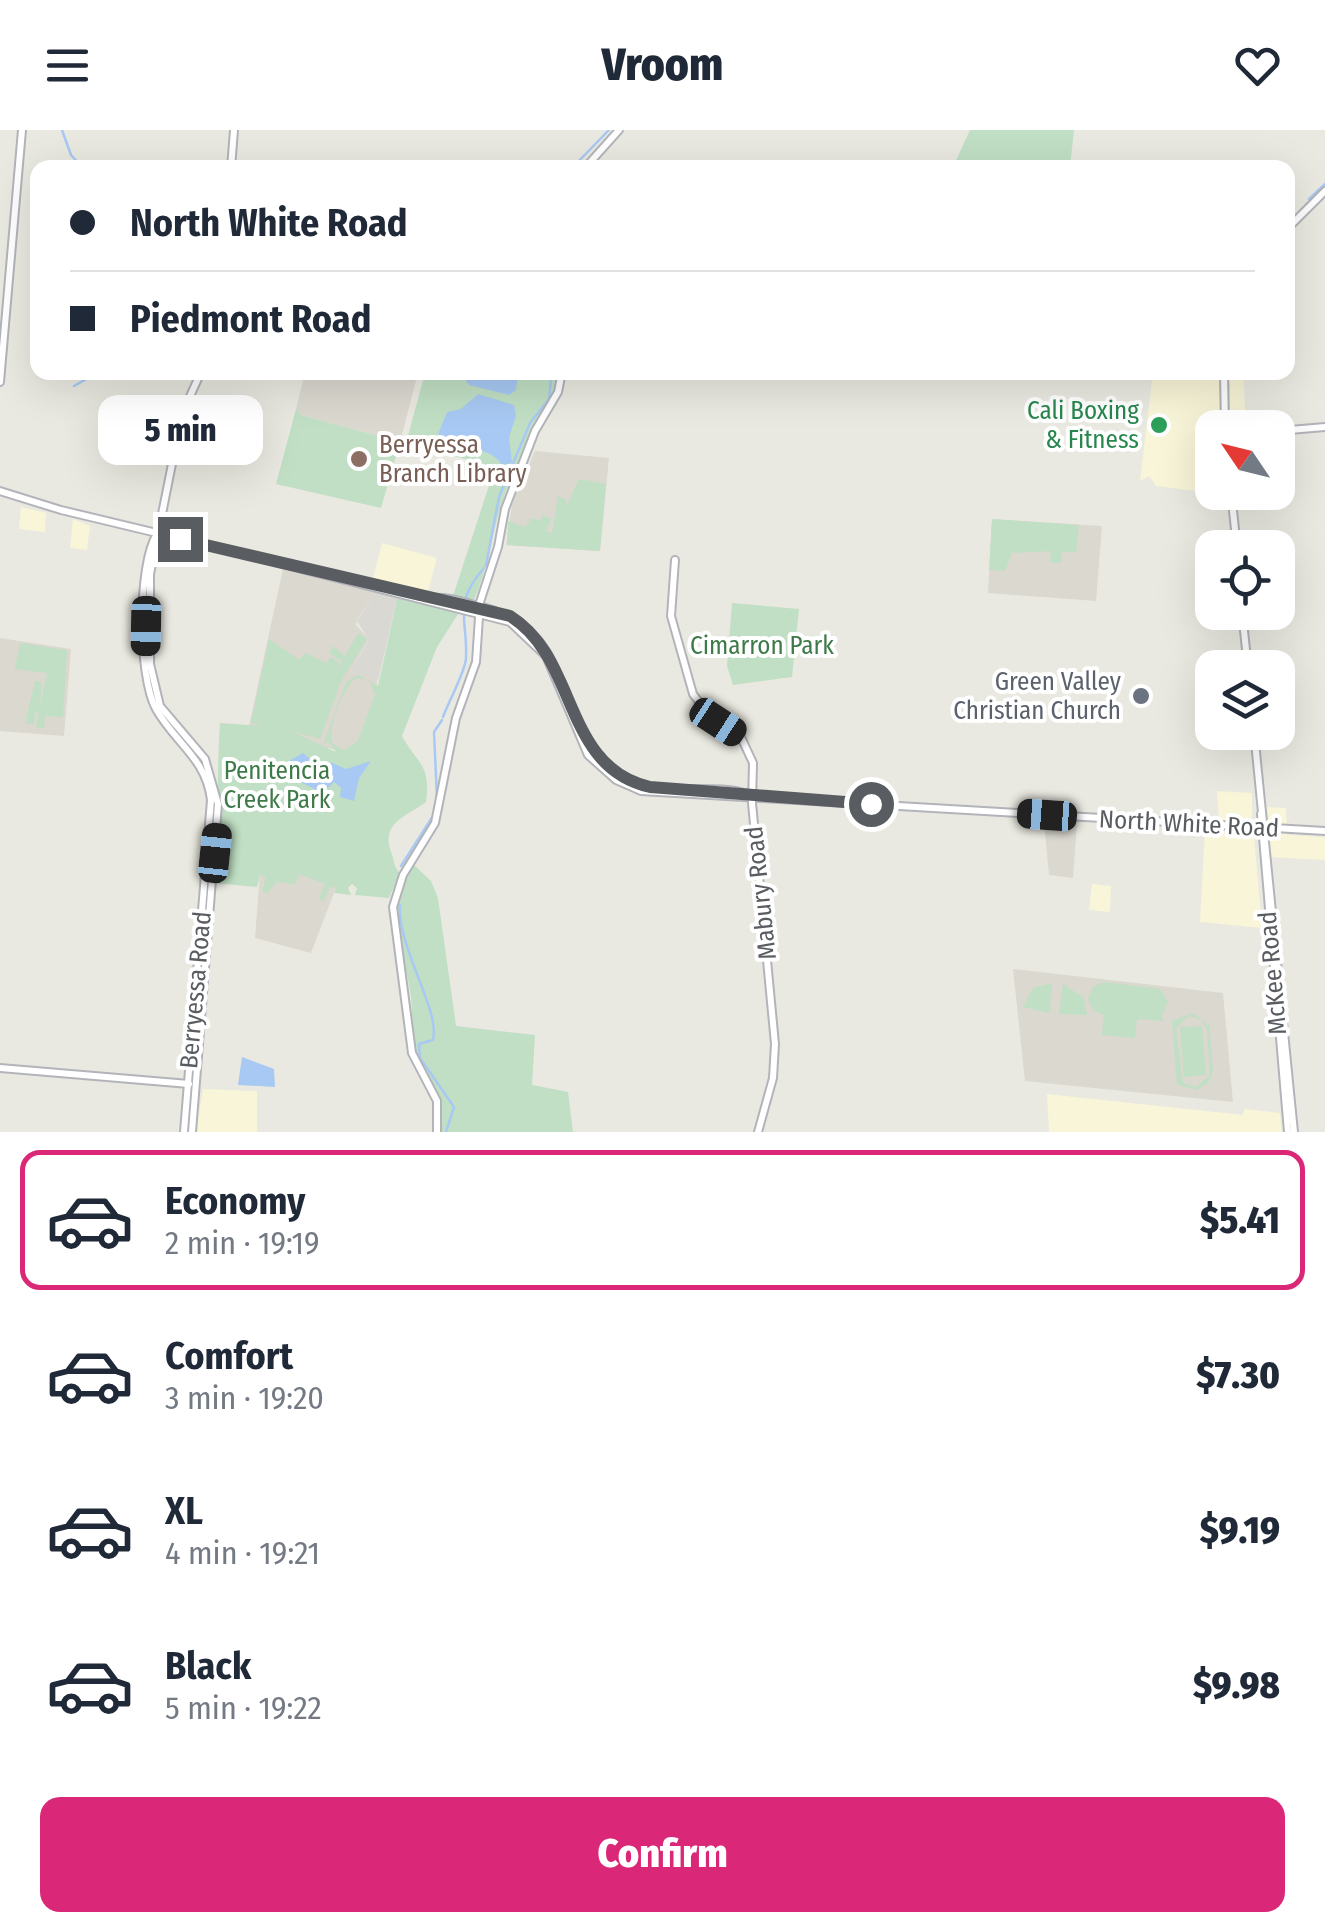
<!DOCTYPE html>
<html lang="en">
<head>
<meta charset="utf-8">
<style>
	body { margin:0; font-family:"Fira Sans Condensed",sans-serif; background:#f2f2f3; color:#1f2937; height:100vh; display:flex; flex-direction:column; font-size:38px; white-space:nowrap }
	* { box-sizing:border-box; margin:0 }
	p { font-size:32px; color:#747a83 }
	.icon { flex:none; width:55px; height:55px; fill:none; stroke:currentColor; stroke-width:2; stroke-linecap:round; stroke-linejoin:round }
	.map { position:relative; height:1002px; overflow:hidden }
	.details { display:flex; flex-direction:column; background:#fff; flex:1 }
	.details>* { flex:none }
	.top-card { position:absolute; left:30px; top:30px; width:1265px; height:220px; border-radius:20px; box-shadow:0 10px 40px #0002; display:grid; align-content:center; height:220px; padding:0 40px; background:#fff }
	.needle { width:65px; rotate:305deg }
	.buttons { position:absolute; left:1195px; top:280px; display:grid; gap:20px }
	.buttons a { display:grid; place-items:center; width:100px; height:100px; border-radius:20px; background:#fff; box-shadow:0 10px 40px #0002; font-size:50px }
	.end { position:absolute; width:45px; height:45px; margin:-22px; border:12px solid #595c60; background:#fff; box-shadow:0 0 0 5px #fff }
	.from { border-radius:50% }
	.bubble { position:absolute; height:70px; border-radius:20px; background:#fff; box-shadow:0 10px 40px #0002; font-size:32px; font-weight:800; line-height:70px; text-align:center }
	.car { position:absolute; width:30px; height:60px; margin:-30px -15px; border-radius:12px; box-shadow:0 0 8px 2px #0007; background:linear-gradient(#222 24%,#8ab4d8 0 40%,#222 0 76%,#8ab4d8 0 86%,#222 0) }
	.top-card b { display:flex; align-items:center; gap:35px; height:95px; font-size:38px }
	.top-card b+b { border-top:2px solid #e0e1e3 }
	.top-card i { width:25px; height:25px; background:#1f2937 }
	ul { padding:18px 0 0; list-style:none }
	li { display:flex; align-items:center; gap:30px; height:140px; margin:0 20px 15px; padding:0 20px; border:5px solid transparent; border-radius:20px }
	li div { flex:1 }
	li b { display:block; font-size:38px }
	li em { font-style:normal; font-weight:800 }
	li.current { border-color:#db2777 }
	li>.icon { width:90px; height:90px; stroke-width:1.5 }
	.primary-button { display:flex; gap:20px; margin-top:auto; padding:20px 40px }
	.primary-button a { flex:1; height:115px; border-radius:20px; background:#db2777; color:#fff; font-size:40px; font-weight:800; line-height:115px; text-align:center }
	header { display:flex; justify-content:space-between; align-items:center; height:130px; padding:0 40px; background:#fff; font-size:45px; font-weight:800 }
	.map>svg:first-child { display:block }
</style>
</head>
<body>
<header><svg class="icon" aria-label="menu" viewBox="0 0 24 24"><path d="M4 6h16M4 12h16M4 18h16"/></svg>Vroom<svg class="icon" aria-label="heart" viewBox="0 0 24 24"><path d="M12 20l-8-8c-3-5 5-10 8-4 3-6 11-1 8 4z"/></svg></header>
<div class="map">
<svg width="1325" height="1002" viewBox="0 0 1325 1002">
	<rect width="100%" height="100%" fill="#eae9e1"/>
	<!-- commercial -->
	<g fill="#f8f5d8">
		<polygon points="1153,243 1219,243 1221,297 1212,298 1212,339 1199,340 1197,361 1156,356 1149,346 1140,351"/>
		<polygon points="1243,243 1246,297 1230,297 1230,247"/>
		<polygon points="21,377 46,383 45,402 19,399"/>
		<polygon points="73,389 90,396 87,420 70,418"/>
		<polygon points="382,413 437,428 428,461 373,449"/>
		<polygon points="1217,661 1252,663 1252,690 1219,690"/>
		<polygon points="1267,677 1286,678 1287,705 1325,707 1325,730 1271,727"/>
		<polygon points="1205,700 1254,706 1262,798 1200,792"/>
		<polygon points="1092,754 1111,756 1110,782 1089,780"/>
		<polygon points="203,959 257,961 257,1002 196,1002"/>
		<polygon points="1047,964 1243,985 1244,979 1280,983 1282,1002 1049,1002"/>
	</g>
	<!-- industrial -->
	<polygon fill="#d9d8d3" points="377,460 398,465 378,551 350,542 369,510 357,491"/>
	<!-- education -->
	<g fill="#dad8cf">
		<polygon points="305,243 418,243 400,312 301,285 296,279"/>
		<polygon points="535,321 609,328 600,421 506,415 512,375"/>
		<polygon points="992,389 1102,396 1096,471 988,463"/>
		<polygon points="283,439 377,460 357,490 356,495 369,509 350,542 376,548 379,563 365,609 352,623 318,616 285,598 249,596"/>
		<polygon points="0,508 71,519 64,606 0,601"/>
		<polygon points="1044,691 1077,693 1073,748 1049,745"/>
		<polygon points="348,726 311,823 255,808 261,729"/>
		<polygon points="1013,839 1223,863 1233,972 1025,951"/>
	</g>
	<!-- green -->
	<g fill="#c0dfc4" fill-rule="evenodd">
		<polygon points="970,0 1074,0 1070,37 953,37"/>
		<path d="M 444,242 L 560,243 C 551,285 520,323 505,364 C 492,399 489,436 474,470 L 453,466 L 495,337 L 406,313 L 425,243 Z"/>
		<polygon points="296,279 301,285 400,312 381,378 276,354"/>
		<polygon points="579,349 606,354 600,421 507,415 508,391 525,397 532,388 540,391 543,385 551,389 546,401 552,403 558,366 566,370 565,379"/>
		<polygon points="992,389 1079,395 1076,422 1062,422 1061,433 1050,432 1051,421 1012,423 1005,441 989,440"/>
		<path d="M 398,465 L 460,481 L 437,517 L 402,606 C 418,635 431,634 426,672 C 405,687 381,693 391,722 C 395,731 393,736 400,743 L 389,768 L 355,765 L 357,758 L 352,754 L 348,758 L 351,765 L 334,763 L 336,758 L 330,756 L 324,771 L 319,769 L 325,754 L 299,744 L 295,754 L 277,752 L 267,763 L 262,761 L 266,748 L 260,745 L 257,757 L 216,753 C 220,697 216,647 220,593 L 265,596 L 251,593 L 269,509 L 299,530 L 306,523 L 326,533 L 331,527 L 339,533 L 336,540 L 345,527 L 341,531 L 329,523 L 333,516 L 345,526 L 358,503 L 367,509 L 341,551 L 320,609 L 291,601 L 336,622 L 328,611 L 323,615 L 346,552 L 358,545 L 378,556 ZM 356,548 L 369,550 L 375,564 L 358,611 L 344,620 L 332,613 C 328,596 342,559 356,548 Z"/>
		<polygon points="732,473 799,479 792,547 733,555 727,536"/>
		<polygon points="20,513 67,520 63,587 45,586 44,598 36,597 47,543 15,539"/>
		<polygon points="35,551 42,552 39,583 35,583 34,594 25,593"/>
		<path d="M 414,735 L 431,751 L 438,768 L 456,896 L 535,905 L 532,955 L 568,962 L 573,1002 L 442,1002 C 442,966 430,961 418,931 C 410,910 414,883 410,861 C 404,821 383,770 414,735 Z"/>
		<polygon points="1104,852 1160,859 1168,872 1161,888 1165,891 1137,889 1135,908 1102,905 1104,885 1093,880 1088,869 1093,857"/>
		<polygon points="1052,853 1049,883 1023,877 1033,858"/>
		<polygon points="1063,854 1084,868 1087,885 1059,884"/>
		<path d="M 1193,883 L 1209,896 L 1213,941 L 1208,953 L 1196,960 L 1177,954 L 1172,891 ZM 1189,886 L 1202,890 L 1207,900 L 1210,945 L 1196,957 L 1183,953 L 1176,898 Z"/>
		<polygon points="1202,896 1206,945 1184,947 1180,897"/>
	</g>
	<!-- water -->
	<g fill="#a8c9f3">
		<polygon points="472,243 518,243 516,260 509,265 469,255 465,249"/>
		<path d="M 478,264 L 514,275 L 516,286 L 509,307 L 512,333 L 502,335 C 488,312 454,324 437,307 L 447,282 L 461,279 Z"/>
		<polygon points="303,623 315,633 330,632 346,639 371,631 359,648 354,671 340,667 341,658 334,652 323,663 296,650 289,631"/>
		<polygon points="242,927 274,939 275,957 238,955"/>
	</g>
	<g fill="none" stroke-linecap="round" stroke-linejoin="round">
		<!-- stream -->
		<g stroke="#a8c9f3" stroke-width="2.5">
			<polyline points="62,0 71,25 83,38"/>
			<polyline points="572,38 609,0"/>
			<polyline points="1309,69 1325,54"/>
			<polyline points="74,256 99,242"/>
			<polyline points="486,436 499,367 530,293 549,269 552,242"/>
			<path d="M 443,587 C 448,573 466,540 466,528 C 468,490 452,474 484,438"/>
			<polyline points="437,669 434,602 442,590"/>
			<polyline points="401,736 433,686"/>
			<path d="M 400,775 C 397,817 441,882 433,910 L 419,914 L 420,928 L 454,977 L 446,1002"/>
		</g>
		<!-- secondary casing -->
		<g stroke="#b3b4ba" stroke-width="10">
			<g id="secondary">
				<polyline points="231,38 234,0"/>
				<polyline points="585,38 619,0"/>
				<polyline points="1288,98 1325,61"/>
				<polyline points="1224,242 1225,298"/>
				<polyline points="0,252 22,0"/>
				<polyline points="1278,301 1325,297"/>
				<polyline points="0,361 61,380 240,423"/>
				<polyline points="1231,362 1237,418"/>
				<path d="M 157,404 C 137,435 138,547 156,579 C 175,613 206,628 211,670 L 184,1002"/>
				<polyline points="239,423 510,492 546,526 588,625 616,650 641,661 1325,701"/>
				<polyline points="675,430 671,486 693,564 706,581 740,605 753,633 752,673 775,914 773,948 758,1002"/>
				<path d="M 430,468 C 447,466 466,473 483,477 C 582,503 548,598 615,644 C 655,671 708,650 751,665"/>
				<polyline points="1242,482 1248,538"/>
				<polyline points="1254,602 1294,1002"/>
				<polyline points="1261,684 1288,1002"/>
				<polyline points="0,938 189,954"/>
				<polyline points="192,1002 218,674 205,629 160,576 150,534 150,444 182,284 201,242"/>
				<polyline points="437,1002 437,971 412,923 393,777 403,745 435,693 456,588 476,532 480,472 498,417 505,379 535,301 558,262 562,242"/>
			</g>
		</g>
		<!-- secondary -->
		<use href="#secondary" stroke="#fff" stroke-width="6"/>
	</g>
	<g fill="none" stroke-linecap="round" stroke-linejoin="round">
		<!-- route -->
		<path stroke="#595c60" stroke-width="12" d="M 180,409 L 510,486 C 579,529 562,637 650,657 L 871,674"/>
	</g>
	<!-- markers -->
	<circle fill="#2e9e5b" stroke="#fff" stroke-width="4" cx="1159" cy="295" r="10"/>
	<circle fill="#8d6e63" stroke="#fff" stroke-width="4" cx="359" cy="329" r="10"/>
	<circle fill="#6b7280" stroke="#fff" stroke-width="4" cx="1141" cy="566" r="10"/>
	<g text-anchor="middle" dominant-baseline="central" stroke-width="8" stroke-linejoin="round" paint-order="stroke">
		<!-- leisure labels -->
		<g font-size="25" fill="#27864d" stroke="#fff" text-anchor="end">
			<text x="1139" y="281">Cali Boxing<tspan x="1139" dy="29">&amp; Fitness</tspan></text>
		</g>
		<!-- education labels -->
		<g font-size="25" fill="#785e54" stroke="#fff" text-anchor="start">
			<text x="379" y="315">Berryessa<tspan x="379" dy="29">Branch Library</tspan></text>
		</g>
		<!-- park labels -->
		<g font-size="25" fill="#3e7a48" stroke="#fff">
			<text x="762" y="516">Cimarron Park</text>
			<text x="277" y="641">Penitencia<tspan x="277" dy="29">Creek Park</tspan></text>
		</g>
		<!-- worship labels -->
		<g font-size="25" fill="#5b616d" stroke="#fff" text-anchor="end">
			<text x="1121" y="552">Green Valley<tspan x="1121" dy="29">Christian Church</tspan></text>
		</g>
		<!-- street labels -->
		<g font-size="25" fill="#595c60" stroke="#fff">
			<text transform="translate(1189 694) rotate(3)">North White Road</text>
			<text transform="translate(761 763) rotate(-96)">Mabury Road</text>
			<text transform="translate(1273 843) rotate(-95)">McKee Road</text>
			<text transform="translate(196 860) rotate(-85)">Berryessa Road</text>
		</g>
	</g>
</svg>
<div class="buttons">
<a><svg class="needle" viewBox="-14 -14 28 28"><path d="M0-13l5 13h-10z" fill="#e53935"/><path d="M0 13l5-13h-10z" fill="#747a83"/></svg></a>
<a><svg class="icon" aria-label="locate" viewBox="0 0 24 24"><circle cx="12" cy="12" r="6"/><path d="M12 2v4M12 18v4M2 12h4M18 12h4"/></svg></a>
<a><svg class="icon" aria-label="layers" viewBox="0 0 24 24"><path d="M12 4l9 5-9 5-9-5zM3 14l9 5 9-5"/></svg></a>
</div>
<i class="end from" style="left:871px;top:674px"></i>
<i class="end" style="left:180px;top:409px"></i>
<div class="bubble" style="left:98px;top:265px;width:165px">5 min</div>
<i class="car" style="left:146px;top:496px;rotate:181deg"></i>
<i class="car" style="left:718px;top:592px;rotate:123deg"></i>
<i class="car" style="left:1047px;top:685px;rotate:274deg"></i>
<i class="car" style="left:215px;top:723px;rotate:6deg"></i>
<div class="top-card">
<b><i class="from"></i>North White Road</b>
<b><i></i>Piedmont Road</b>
</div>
</div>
<section class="details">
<ul>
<li class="current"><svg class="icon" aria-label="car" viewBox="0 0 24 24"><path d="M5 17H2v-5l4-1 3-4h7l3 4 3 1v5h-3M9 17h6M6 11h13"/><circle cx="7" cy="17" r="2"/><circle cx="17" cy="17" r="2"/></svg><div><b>Economy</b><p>2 min · 19:19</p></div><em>$5.41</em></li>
<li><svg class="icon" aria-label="car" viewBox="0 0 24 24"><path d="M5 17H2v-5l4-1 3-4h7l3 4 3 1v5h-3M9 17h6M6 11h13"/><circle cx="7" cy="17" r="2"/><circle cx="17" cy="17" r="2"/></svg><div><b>Comfort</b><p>3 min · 19:20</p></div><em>$7.30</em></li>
<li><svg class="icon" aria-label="car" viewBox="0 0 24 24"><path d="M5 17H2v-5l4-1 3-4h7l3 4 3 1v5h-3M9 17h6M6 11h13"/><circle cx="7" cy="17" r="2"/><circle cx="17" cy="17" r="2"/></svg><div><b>XL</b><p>4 min · 19:21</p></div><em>$9.19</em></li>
<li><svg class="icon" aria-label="car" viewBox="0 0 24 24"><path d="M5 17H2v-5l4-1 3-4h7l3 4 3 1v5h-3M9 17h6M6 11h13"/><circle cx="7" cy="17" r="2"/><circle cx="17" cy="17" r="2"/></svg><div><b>Black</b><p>5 min · 19:22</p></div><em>$9.98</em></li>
</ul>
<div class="primary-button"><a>Confirm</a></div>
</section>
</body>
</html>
